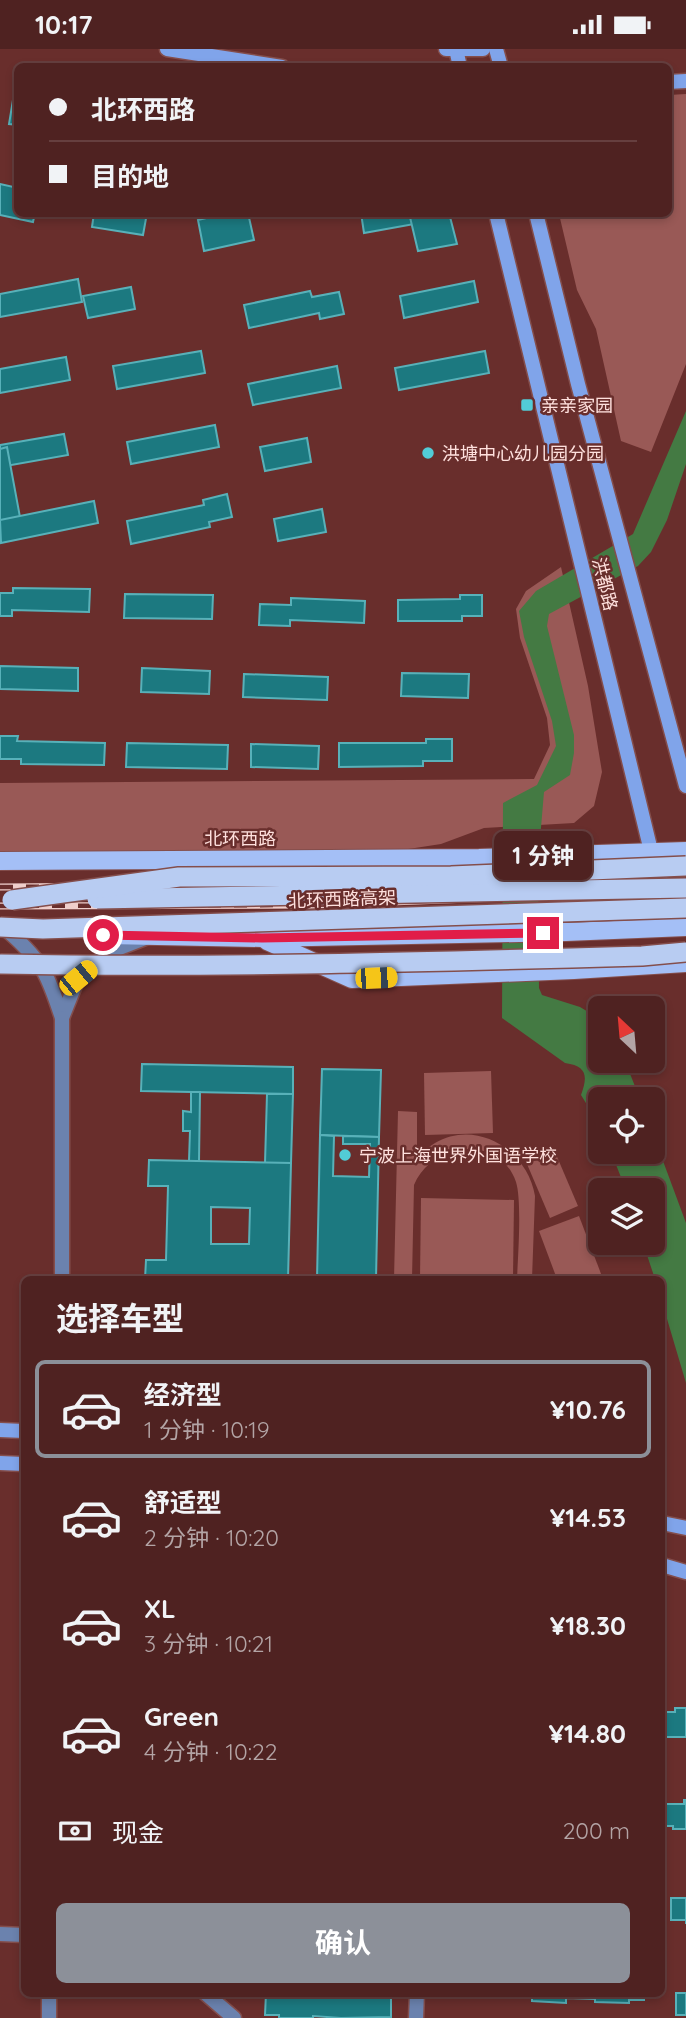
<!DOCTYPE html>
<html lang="zh">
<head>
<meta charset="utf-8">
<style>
	body { margin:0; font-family:Quicksand,"Noto Sans SC",sans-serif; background:#592f2e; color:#f1f3f6; height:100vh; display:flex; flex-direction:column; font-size:26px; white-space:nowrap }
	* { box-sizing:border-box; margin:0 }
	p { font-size:23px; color:#b3a4a5 }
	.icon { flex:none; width:38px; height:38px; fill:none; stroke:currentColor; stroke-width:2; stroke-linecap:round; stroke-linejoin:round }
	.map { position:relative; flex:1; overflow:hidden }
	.drawer { position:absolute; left:21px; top:1227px; width:644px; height:721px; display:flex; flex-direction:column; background:#4f2221; border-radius:10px; box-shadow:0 4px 10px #0003,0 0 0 2px #663f3f }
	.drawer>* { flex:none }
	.banner { position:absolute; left:14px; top:14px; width:658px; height:154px; border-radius:10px; box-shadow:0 4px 10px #0003,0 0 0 2px #663f3f; display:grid; align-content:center; height:154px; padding:0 35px; background:#4f2221 }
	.needle { width:46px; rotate:334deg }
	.controls { position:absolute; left:588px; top:947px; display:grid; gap:14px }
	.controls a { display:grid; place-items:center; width:77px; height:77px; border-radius:10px; background:#4f2221; box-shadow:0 4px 10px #0003,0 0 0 2px #663f3f; font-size:35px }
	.end { position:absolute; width:32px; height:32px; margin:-16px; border:9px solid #e11d48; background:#fff; box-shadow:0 0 0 4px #fff }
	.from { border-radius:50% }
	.bubble { position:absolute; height:49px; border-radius:10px; background:#4f2221; box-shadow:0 4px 10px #0003,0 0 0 2px #663f3f; font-size:23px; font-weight:700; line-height:49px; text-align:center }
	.car { position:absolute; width:21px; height:42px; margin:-21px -10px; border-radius:9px; box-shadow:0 0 5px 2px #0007; background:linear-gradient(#f5c518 24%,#345 0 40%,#f5c518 0 76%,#345 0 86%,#f5c518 0) }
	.banner b { display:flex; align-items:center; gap:24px; height:66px; font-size:26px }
	.banner b+b { border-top:2px solid #663f3f }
	.banner i { width:18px; height:18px; background:#f1f3f6 }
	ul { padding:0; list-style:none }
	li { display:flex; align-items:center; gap:21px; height:98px; margin:0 14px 10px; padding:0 21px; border:4px solid transparent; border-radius:10px }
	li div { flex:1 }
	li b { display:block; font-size:26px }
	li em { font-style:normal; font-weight:700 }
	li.active { border-color:#8c9099 }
	li>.icon { width:63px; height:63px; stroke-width:1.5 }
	h2 { padding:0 35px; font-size:32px; line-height:84px }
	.pay { display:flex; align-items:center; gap:18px; height:77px; padding:0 35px; font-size:26px }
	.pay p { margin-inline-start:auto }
	.primary-button { display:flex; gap:14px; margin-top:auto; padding:14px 35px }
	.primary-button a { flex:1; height:80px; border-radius:10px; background:#8c9099; color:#fff; font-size:28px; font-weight:700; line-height:80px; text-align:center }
	.status { display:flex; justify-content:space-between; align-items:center; height:49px; padding:0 35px; background:#4f2221; direction:ltr }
	.status svg { height:19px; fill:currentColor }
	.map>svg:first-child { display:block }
</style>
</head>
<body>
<div class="status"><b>10:17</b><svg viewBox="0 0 49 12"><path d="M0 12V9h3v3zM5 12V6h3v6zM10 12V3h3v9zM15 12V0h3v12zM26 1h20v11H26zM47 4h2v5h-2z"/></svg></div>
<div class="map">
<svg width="686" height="1969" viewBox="0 0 686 1969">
	<rect width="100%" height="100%" fill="#692e2c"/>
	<!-- green -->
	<g fill="#995956">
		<polygon points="686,45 686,315 651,403 621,392 596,280 577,241 559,165 668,164 669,46"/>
		<polygon points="561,518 588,637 602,723 594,757 574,774 484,779 441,795 389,803 141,804 0,802 0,734 534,730 550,696 547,669 520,589 516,560 526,542"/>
		<polygon points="491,1022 493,1084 425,1086 424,1024"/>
		<path d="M 398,1062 L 417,1063 L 417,1108 C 423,1103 428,1098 435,1094 C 477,1069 528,1102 535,1147 L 532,1230 L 517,1230 C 518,1207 522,1152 516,1133 C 507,1106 480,1095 454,1102 C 436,1107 421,1119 414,1136 L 412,1230 L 394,1230 Z"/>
		<polygon points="555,1103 578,1157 550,1169 527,1115"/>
		<polygon points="421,1149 514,1151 513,1230 420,1230"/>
		<polygon points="579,1167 603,1230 557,1230 539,1182"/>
	</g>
	<!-- water -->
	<g fill="#447a43">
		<path d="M 686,362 L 686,415 L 667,471 L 651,503 L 638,517 L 549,565 L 547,577 L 574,686 L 574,704 L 570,726 L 544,743 L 538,814 L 539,939 L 542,946 L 580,958 L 600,970 L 600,1012 L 625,1012 L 640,1050 L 600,1050 L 600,1077 L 581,1046 C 588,1027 587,1017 565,1014 L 502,969 L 503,754 L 537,736 L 556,697 L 552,672 L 524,588 L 519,562 L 536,542 L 633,485 Z"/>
		<polygon points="653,1085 686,1174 686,1334 662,1253 662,1230 655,1230 643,1194 653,1194 653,1141 626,1141 611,1103 653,1102"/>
	</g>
	<!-- building -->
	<g fill="#1c7980" stroke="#58b1b9" stroke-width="2" fill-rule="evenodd">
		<polygon points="13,51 18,52 18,76 9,75"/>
		<polygon points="0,135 18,139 18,164 35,164 33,173 0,166"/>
		<polygon points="94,164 147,164 143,186 92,178"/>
		<polygon points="227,164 248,164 254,191 204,202 198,171"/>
		<polygon points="361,164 430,164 431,172 364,184"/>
		<polygon points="409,164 449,164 457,195 418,202"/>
		<polygon points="78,230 82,253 0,268 0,245"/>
		<polygon points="474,232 478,253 404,269 400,247"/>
		<polygon points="131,238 135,260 88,269 83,247"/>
		<polygon points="310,242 312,248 339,243 344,265 320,270 319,264 249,279 244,256"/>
		<polygon points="201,302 205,324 117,340 113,317"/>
		<polygon points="485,302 489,324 399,341 395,319"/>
		<polygon points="66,308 70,331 0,344 0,320"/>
		<polygon points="337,317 341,339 253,356 248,335"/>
		<polygon points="215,376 219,398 131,415 127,393"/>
		<polygon points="64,385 68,406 0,418 0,396"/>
		<polygon points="307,389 311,413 265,422 260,398"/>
		<polygon points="7,398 22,479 0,483 0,400"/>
		<polygon points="227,445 232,468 209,473 210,478 131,495 127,472 204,456 203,451"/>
		<polygon points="94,452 98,474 1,494 0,471"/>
		<polygon points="322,460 326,483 278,492 274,470"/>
		<polygon points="13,539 90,540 89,563 12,561 12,567 0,567 0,544 13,544"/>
		<polygon points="125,545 213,546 212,570 124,569"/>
		<polygon points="460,546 482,546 482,567 462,567 462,572 398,572 398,551 460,550"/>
		<polygon points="291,549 365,552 364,574 290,571 290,577 259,576 260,555 291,556"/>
		<polygon points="0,617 78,619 78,642 0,640"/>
		<polygon points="142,619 210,622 209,645 141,643"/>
		<polygon points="402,624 469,625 468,649 401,647"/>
		<polygon points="244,625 328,628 327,651 243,648"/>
		<polygon points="0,687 18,687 17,692 105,694 104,716 21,715 21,710 0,710"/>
		<polygon points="426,690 452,690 452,712 423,712 423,717 339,718 339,694 426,694"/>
		<polygon points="127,694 228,696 227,720 126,718"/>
		<polygon points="251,695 319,697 318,720 251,718"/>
		<polygon points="142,1015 293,1018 293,1045 141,1042"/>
		<polygon points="322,1020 381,1021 379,1088 320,1086"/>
		<polygon points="191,1043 200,1043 199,1112 189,1112 190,1082 183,1082 183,1062 191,1063"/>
		<polygon points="267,1045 293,1045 291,1114 265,1114"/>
		<polygon points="320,1086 334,1087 333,1127 369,1128 370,1095 343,1095 343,1087 379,1088 376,1230 317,1230"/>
		<path d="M 149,1111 L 291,1114 L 288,1230 L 145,1230 L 146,1211 L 166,1211 L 168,1137 L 148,1137 ZM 211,1158 L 250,1159 L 249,1195 L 211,1195 Z"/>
		<polygon points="675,1659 686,1659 686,1688 664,1688 665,1685 662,1685 662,1663 675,1663"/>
		<polygon points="684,1751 686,1751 686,1780 673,1780 673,1777 662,1777 662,1755 684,1755"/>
		<polygon points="671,1849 686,1849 686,1875 686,1871 671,1871"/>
		<polygon points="266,1944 391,1948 391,1968 341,1969 313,1967 313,1969 279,1969 279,1966 265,1966"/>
		<polygon points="519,1944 644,1944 644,1951 629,1951 629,1954 595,1953 595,1950 566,1949 566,1954 532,1952 532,1949 518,1949"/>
		<rect x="676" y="1944" width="10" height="22"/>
	</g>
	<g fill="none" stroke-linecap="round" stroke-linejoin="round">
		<!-- minor casing -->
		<g stroke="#844e4c" stroke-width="17">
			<g id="minor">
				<path d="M 9,883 C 43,913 48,926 62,969 L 78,929 L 109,903 L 145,889"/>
				<polyline points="62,969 62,1230"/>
				<polyline points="0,1885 24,1886"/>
				<polyline points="205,1944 234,1969"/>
				<polyline points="49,1969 49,1944"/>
				<polyline points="416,1969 417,1944"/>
			</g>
		</g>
		<!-- secondary casing -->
		<g stroke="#844e4c" stroke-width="17">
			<g id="secondary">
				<polyline points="167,0 282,18"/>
				<polyline points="446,0 483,0"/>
				<polyline points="456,0 460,18"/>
				<polyline points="496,0 501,18"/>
				<polyline points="668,33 686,32"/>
				<polyline points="496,164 651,802 666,847"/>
				<polyline points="536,164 578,335 686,737"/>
				<polyline points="0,1381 24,1382"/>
				<polyline points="0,1414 24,1415"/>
				<polyline points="662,1474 686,1479"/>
				<polyline points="662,1516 686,1523"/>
			</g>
		</g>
		<!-- primary casing -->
		<g stroke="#844e4c" stroke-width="20">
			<g id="primary">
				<polyline points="0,812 479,809 686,802"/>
				<polyline points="108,886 262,889 566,883 686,878"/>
				<polyline points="267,892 352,930 574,921 686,914"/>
			</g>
		</g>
		<!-- minor -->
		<use href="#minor" stroke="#6b82ae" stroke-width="14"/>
		<!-- secondary -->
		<use href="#secondary" stroke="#80a4ea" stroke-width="14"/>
		<!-- primary -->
		<use href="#primary" stroke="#a4bff6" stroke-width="18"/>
		<!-- rail casing -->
		<g stroke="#efcecb" stroke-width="7">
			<g id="rail">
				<polyline points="0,838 307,836 686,822"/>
				<polyline points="0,857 311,856 686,842"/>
			</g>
		</g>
		<!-- rail -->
		<use href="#rail" stroke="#692e2c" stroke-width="4.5" stroke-dasharray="13" stroke-linecap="butt"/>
		<!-- trunk-bridge casing -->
		<g stroke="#844e4c" stroke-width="22" stroke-linecap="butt">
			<g id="trunk-bridge">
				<polyline points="97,850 686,839"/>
				<polyline points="12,851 179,828 451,827 686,817"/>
				<polyline points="0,878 43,880 686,859"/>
				<path d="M 0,915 C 214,919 428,913 642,907 L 686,903"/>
			</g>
		</g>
		<!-- trunk-bridge -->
		<use href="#trunk-bridge" stroke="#b8ccf2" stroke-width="19"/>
	</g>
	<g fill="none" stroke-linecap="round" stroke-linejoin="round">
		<!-- route -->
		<polyline stroke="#e11d48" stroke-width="9" points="103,886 262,889 543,884"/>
	</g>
	<!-- markers -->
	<g fill="#52ccd6" stroke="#692e2c" stroke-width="2.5">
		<rect x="520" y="349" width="14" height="14" rx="3.5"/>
		<circle cx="428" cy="404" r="7"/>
		<circle cx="345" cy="1106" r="7"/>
	</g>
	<g text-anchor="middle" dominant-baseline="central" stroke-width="5" stroke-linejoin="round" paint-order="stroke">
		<!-- poi labels -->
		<g font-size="18" fill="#fee0dd" stroke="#692e2c" text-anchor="start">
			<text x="541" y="356">亲亲家园</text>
			<text x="442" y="404">洪塘中心幼儿园分园</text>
			<text x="359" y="1106">宁波上海世界外国语学校</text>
		</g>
		<!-- street labels -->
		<g font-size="18" fill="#fee0dd" stroke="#692e2c">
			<text transform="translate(605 535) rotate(76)">洪都路</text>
			<text x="240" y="789">北环西路</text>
			<text transform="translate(342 850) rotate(-2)">北环西路高架</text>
		</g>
	</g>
</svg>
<div class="controls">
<a><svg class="needle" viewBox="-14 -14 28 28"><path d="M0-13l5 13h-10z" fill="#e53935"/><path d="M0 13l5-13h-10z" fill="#b3a4a5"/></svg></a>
<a><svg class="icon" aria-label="locate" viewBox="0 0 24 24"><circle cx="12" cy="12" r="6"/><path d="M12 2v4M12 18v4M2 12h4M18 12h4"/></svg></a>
<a><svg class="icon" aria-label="layers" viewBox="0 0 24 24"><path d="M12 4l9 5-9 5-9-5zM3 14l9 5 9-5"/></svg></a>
</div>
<i class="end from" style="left:103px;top:886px"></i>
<i class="end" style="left:543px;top:884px"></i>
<div class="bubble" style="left:494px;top:782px;width:98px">1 分钟</div>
<i class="car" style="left:78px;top:929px;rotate:51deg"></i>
<i class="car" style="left:376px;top:929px;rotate:88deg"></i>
<div class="banner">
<b><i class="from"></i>北环西路</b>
<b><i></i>目的地</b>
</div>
<section class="drawer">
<h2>选择车型</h2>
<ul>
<li class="active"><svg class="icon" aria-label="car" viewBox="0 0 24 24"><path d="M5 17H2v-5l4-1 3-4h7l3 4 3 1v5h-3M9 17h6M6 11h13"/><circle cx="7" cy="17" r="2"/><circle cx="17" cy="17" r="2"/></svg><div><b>经济型</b><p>1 分钟 · 10:19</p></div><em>¥10.76</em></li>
<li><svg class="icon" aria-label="car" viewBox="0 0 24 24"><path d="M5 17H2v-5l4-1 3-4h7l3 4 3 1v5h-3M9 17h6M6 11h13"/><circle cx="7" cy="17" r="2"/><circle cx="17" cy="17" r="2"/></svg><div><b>舒适型</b><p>2 分钟 · 10:20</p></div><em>¥14.53</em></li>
<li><svg class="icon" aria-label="car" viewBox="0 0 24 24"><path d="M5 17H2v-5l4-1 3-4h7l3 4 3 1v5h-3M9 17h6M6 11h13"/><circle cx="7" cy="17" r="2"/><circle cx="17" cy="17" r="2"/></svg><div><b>XL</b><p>3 分钟 · 10:21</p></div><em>¥18.30</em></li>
<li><svg class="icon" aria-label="car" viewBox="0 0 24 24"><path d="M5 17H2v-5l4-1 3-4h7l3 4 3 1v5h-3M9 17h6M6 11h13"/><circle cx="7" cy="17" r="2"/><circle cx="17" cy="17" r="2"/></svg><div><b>Green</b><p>4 分钟 · 10:22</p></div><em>¥14.80</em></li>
</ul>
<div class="pay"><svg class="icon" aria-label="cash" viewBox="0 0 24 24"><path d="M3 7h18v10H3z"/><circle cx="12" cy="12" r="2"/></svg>现金<p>200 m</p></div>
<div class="primary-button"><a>确认</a></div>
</section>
</div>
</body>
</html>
